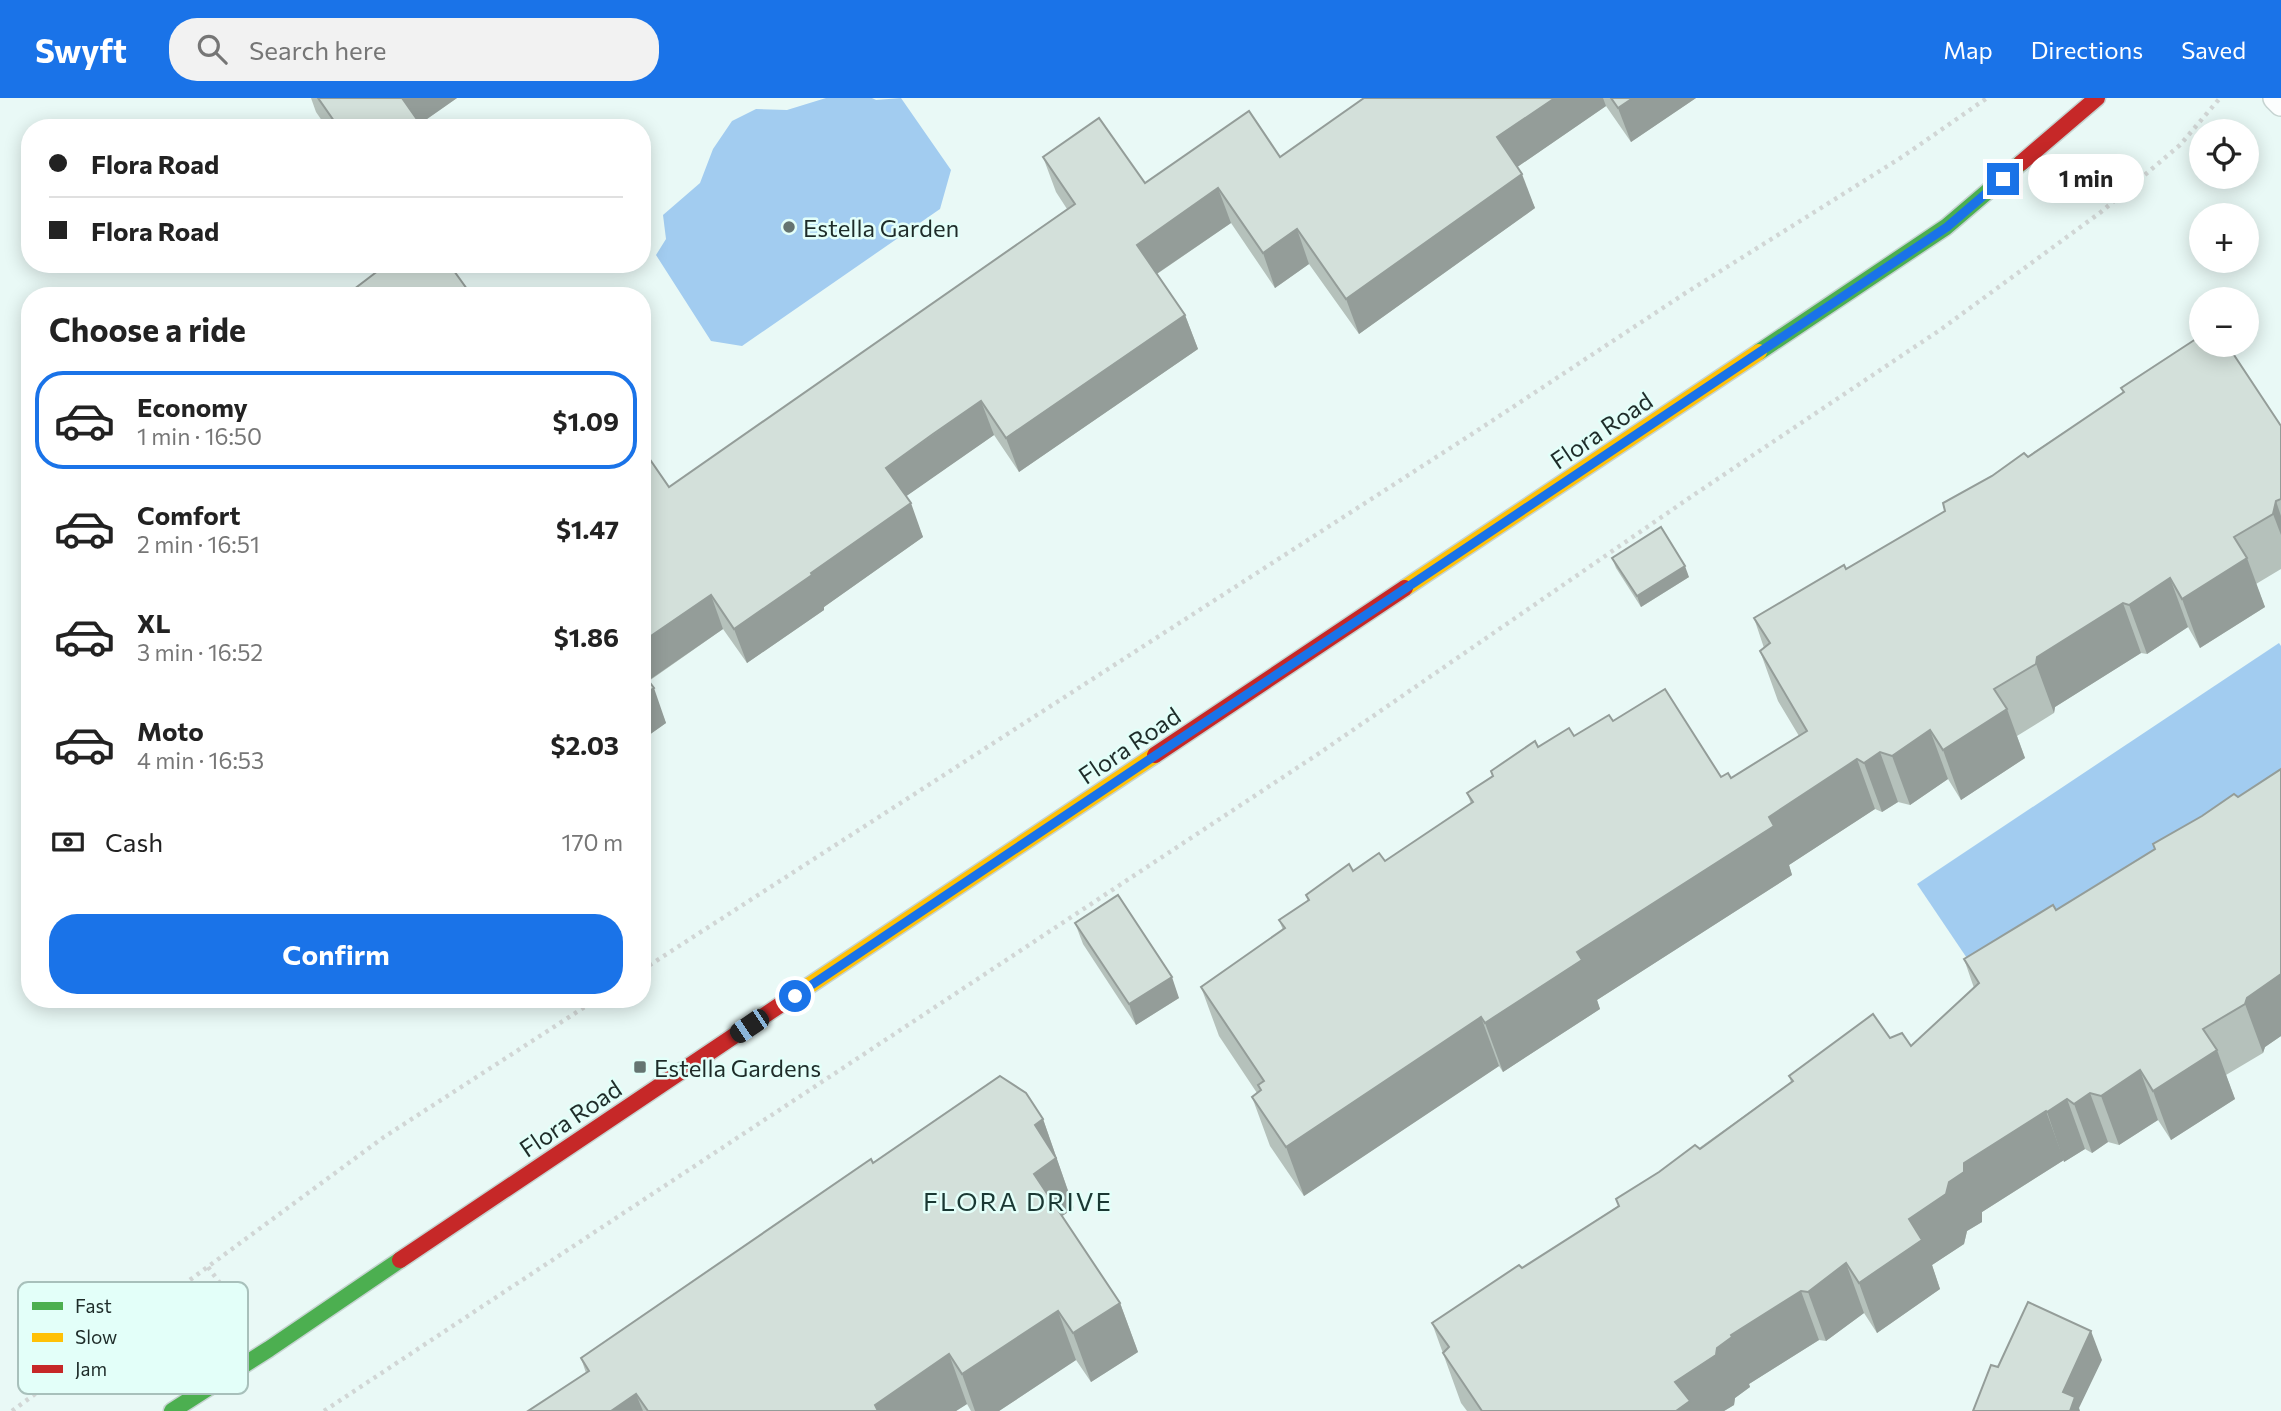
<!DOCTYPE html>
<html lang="en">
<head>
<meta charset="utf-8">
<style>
	body { margin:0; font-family:Commissioner,sans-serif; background:#f2f2f2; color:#222; height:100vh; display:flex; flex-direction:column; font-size:26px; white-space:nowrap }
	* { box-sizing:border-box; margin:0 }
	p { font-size:23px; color:#767676 }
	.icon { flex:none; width:38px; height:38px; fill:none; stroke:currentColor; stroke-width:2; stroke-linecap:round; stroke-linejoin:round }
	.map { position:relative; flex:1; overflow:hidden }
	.side { position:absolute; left:21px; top:189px; width:630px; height:721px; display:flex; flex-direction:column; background:#fff; border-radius:28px; box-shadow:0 4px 18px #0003 }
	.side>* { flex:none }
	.top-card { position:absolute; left:21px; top:21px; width:630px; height:154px; border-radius:28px; box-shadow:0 4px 18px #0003; display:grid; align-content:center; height:154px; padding:0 28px; background:#fff }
	.controls { position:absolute; left:2189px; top:21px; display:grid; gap:14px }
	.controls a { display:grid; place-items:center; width:70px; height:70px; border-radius:50%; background:#fff; box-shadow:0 4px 18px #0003; font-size:35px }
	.end { position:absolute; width:32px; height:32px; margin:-16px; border:9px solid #1a73e8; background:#fff; box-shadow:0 0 0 4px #fff }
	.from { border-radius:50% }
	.bubble { position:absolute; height:49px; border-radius:24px; background:#fff; box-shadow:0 4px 18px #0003; font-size:23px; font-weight:700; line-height:49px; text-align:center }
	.car { position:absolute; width:21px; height:42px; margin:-21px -10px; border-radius:9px; box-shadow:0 0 5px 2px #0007; background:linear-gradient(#222 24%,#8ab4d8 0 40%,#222 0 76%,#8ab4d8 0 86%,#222 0) }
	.top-card b { display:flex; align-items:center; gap:24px; height:66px; font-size:26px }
	.top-card b+b { border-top:2px solid #e0e0e0 }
	.top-card i { width:18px; height:18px; background:#222 }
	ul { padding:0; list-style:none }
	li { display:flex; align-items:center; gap:21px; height:98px; margin:0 14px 10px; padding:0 14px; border:4px solid transparent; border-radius:28px }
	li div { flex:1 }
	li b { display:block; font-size:26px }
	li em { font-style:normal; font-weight:700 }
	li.active { border-color:#1a73e8 }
	li>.icon { width:63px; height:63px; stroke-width:1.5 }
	h2 { padding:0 28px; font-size:32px; line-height:84px }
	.pay { display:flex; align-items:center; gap:18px; height:77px; padding:0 28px; font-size:26px }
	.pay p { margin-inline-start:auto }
	.cta { display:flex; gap:14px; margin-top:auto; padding:14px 28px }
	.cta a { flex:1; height:80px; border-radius:28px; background:#1a73e8; color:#fff; font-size:28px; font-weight:700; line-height:80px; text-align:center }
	header { display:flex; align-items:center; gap:42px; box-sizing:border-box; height:98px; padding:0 35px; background:#1a73e8; color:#fff }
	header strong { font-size:33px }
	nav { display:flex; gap:38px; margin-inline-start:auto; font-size:24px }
	.search { width:490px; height:63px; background:#f2f2f2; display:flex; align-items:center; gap:18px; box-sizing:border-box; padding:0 24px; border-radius:28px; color:#767676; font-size:26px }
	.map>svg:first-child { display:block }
</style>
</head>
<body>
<header>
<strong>Swyft</strong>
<div class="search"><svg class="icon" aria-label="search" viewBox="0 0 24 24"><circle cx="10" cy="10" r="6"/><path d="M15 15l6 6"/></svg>Search here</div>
<nav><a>Map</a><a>Directions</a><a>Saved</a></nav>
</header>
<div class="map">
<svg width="2281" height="1313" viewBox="0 0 2281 1313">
	<rect width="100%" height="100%" fill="#e9f9f6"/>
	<!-- water -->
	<g fill="#a2ccf0">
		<polygon points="826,0 872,0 876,2 901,0 951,72 940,111 742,248 711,243 656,157 666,141 663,117 700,85 713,51 732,23 756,11 787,12"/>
		<polygon points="2279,545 2281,548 2281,681 1981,881 1917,786"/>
	</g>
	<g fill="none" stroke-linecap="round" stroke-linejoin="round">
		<!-- lane casing -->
		<g stroke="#c6d4d1" stroke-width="26">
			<polyline id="lane" points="2275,0 2281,6"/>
		</g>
		<!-- fast casing -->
		<g stroke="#c6d4d1" stroke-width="19">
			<g id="fast">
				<polyline points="1759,254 1946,129 2021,65"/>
				<polyline points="172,1313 269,1251 400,1162"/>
			</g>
		</g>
		<!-- slow casing -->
		<g stroke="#c6d4d1" stroke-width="19">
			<g id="slow">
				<polyline points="1405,490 1759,254"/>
				<polyline points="792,899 1155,657"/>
			</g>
		</g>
		<!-- jam casing -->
		<g stroke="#c6d4d1" stroke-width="19">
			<g id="jam">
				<polyline points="2021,65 2097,0"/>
				<polyline points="1155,657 1405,490"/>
				<polyline points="400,1162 792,899"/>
			</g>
		</g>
		<!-- path -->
		<g stroke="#d1d6d5" stroke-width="4.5" stroke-dasharray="3.5 5" stroke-linecap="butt">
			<polyline points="642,872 1472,336 1684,196 1902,59 1987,0"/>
			<polyline points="208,1169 239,1211"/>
			<polyline points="12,1313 384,1039 597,901"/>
			<polyline points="324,1313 1321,654 1695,396 1940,232 2101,114 2180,47 2220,0"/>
		</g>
		<!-- lane -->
		<use href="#lane" stroke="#fcfefe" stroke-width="23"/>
		<!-- fast -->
		<use href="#fast" stroke="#4caf50" stroke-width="16"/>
		<!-- slow -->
		<use href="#slow" stroke="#ffc107" stroke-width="16"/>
		<!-- jam -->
		<use href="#jam" stroke="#c62828" stroke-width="16"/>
	</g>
	<!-- wall -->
	<g fill="#b5c1bb">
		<polygon points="311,0 457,0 420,26 423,30 327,30 316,14"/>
		<polygon points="1364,0 1696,0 1631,44 1606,8 1517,69 1535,110 1359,236 1309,166 1275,190 1231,125 1157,176 1185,217 1198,251 1019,374 994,337 946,370 906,398 923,439 824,509 824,512 747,565 723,531 649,583 666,625 642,642 669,389 1067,111 1056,94 1043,59 1145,85 1280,59"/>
		<polygon points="2225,257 2281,328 2281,471 2256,486 2265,509 2200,550 2188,529 2147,556 2141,555 2055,609 2054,615 2017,638 2025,660 1961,702 1948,681 1910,707 1898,704 1882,714 1875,711 1789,767 1792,777 1597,902 1600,911 1503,974 1499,968 1304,1098 1270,1048 1252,999 1257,995 1219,938 1201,889 1283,832 1279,822 1308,803 1306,797 1353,773 1385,763 1471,706 1467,695 1493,678 1491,673 1538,649 1574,638 1613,623 1721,679 1731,680 1799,638 1778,603 1760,553 1764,550 1754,520 1846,471 1945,413 2123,295 2121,290"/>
		<polygon points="1612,460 1689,479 1641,509 1616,470"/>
		<polygon points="2281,671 2281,938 2265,949 2263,955 2226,977 2235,1001 2171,1042 2158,1022 2119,1047 2108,1044 2092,1055 2085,1051 2064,1064 2064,1062 1982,1114 1982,1124 1967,1133 1964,1146 1932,1167 1940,1191 1877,1235 1864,1215 1826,1243 1819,1242 1749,1286 1750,1289 1735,1300 1734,1307 1724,1313 1467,1313 1461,1305 1432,1225 1522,1170 1618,1108 1791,984 1789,978 1890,940 1911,948 1974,890 1964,861 2056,812 2238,699"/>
		<polygon points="1075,825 1179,900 1136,927 1083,846"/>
		<polygon points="1043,1021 1074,1110 1062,1118 1120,1205 1138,1254 1091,1284 1076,1262 999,1313 971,1313 967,1306 956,1313 528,1313 586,1275 581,1260 873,1065"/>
	</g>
	<!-- shaded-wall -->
	<g fill="#949d99">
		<polygon points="401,0 457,0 414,30"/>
		<polygon points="1555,0 1603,0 1606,8 1510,74 1497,39"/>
		<polygon points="1633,0 1696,0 1631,44 1618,10"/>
		<polygon points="1522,76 1535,110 1359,236 1346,201"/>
		<polygon points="1218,90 1231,125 1149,181 1137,147"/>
		<polygon points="1297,131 1309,166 1275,190 1263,155"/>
		<polygon points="1185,217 1198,251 1019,374 1006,340"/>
		<polygon points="981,303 994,337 898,404 886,370"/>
		<polygon points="2276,403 2281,418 2281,437 2273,416"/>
		<polygon points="911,405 923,439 824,509 824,512 747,565 734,531 811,475"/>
		<polygon points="2247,460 2265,509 2200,550 2182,501"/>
		<polygon points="1685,468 1689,479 1641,509 1637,498"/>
		<polygon points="2170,480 2188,529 2147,556 2129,507"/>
		<polygon points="711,497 723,531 642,587 642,544"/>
		<polygon points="2123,505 2141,555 2055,609 2054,615 2036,566 2037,559"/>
		<polygon points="654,590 666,625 642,642 642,598"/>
		<polygon points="2007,611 2025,660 1961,702 1943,652"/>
		<polygon points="1930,632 1948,681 1910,707 1892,658"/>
		<polygon points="1880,654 1898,704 1882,714 1864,665"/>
		<polygon points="1857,661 1875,711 1789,767 1792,777 1597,902 1600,911 1503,974 1485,925 1577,854 1769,719"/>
		<polygon points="2281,876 2281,938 2265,949 2263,955 2245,906 2247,900"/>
		<polygon points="1172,879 1179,900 1136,927 1129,906"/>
		<polygon points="1481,919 1499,968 1304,1098 1286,1049"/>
		<polygon points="2217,952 2235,1001 2171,1042 2153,993"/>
		<polygon points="2140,972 2158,1022 2119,1047 2101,998"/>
		<polygon points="2090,995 2108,1044 2092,1055 2074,1006"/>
		<polygon points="2067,1001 2085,1051 2064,1064 2047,1014"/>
		<polygon points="2046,1013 2064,1062 1982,1114 1982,1124 1967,1133 1964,1146 1932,1167 1940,1191 1877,1235 1859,1185 1909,1121 1949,1084 1964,1065"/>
		<polygon points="1043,1021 1074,1110 1052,1125 1034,1076 1035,1027"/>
		<polygon points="1846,1165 1864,1215 1826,1243 1808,1194"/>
		<polygon points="1801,1193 1819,1242 1749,1286 1750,1289 1735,1300 1734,1307 1724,1313 1676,1313 1675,1284 1717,1250 1731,1237"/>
		<polygon points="1120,1205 1138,1254 1091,1284 1073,1235"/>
		<polygon points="1058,1213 1076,1262 999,1313 975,1313 962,1276"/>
		<polygon points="2091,1233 2102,1262 2079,1310 2080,1313 2070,1313 2063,1294"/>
		<polygon points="949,1256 967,1306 956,1313 877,1313 875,1307"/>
		<polygon points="636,1296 643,1313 611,1313"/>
	</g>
	<!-- building -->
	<g fill="#d3e0da" stroke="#949d99" stroke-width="2">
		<polygon points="318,0 402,0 423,30 339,30"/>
		<polygon points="1364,0 1555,0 1497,39 1522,76 1346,201 1297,131 1263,155 1218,90 1137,147 1185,217 1006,340 981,303 933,336 886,370 911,405 811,475 812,477 734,531 711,497 642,544 642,350 669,389 1075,106 1043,59 1099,20 1145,85 1249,13 1280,59"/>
		<polygon points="1611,0 1633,0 1618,10"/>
		<polygon points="387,166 449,166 472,198 345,198"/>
		<polygon points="2202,237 2202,247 2218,247 2225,257 2232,254 2281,328 2281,401 2276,403 2273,416 2234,439 2247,460 2182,501 2170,480 2129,507 2123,505 2037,559 2036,566 1994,591 2007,611 1943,652 1930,632 1892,658 1880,654 1864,665 1857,661 1769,719 1774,728 1577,854 1582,862 1485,925 1481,919 1286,1049 1252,999 1261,992 1258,987 1264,983 1201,889 1285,830 1279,822 1309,802 1306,797 1349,766 1353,773 1379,755 1385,763 1473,704 1467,695 1493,678 1491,673 1535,643 1538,649 1569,630 1574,638 1609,617 1613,623 1665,591 1721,679 1728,675 1731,680 1807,633 1760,553 1770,545 1754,520 1844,467 1846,471 1945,413 1943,405 1992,378 2024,355 2028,359 2124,294 2121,290"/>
		<polygon points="1661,429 1685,468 1637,498 1612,460"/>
		<polygon points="642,574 654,590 642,598"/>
		<polygon points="2281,671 2281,876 2247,900 2245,906 2203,931 2217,952 2153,993 2140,972 2101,998 2090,995 2074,1006 2067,1001 2047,1014 2046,1013 1964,1065 1964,1074 1949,1084 1946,1096 1909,1121 1922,1142 1859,1185 1846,1165 1808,1194 1801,1193 1731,1237 1732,1239 1717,1250 1716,1257 1675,1284 1690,1303 1676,1313 1482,1313 1443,1255 1449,1249 1432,1225 1519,1167 1522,1170 1619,1108 1616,1101 1659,1074 1695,1047 1700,1051 1793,983 1789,978 1873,916 1890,940 1902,935 1911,948 1979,885 1964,861 2053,807 2056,812 2155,751 2153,746 2202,718 2234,696 2238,699"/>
		<polygon points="1118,797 1172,879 1129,906 1075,825"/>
		<polygon points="1000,978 1026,995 1043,1021 1035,1027 1056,1060 1034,1076 1120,1205 1073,1235 1058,1213 962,1276 949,1256 875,1307 878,1313 648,1313 636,1296 611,1313 528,1313 589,1273 581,1260 871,1061 873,1065"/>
		<polygon points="2028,1204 2091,1233 2063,1294 2075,1299 2070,1313 1973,1313 1991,1267 1998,1269"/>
	</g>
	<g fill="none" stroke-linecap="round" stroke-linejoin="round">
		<!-- route -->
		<polyline stroke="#1a73e8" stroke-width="9" points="795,898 1947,129 2003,81"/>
	</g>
	<!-- markers -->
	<g fill="#657471" stroke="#e3fff9" stroke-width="2.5">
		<circle cx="789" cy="129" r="7"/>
		<rect x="633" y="962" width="14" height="14" rx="3.5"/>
	</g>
	<g text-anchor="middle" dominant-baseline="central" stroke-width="5" stroke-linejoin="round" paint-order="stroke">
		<!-- poi labels -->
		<g font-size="24" fill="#1e2c29" stroke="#e3fff9" text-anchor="start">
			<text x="803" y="129">Estella Garden</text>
			<text x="654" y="969">Estella Gardens</text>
		</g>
		<!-- street labels -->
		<g font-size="24" fill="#1e2c29" stroke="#e3fff9">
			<text transform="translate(1601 332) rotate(-34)">Flora Road</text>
			<text transform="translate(1129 647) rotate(-34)">Flora Road</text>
			<text transform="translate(570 1020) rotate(-34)">Flora Road</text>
		</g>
		<!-- neighbourhood labels -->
		<g font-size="26" letter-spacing="2" fill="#1a3833" stroke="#e3fff9">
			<text x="1018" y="1102">FLORA DRIVE</text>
		</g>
	</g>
	<!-- legend -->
	<rect x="18" y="1184" width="230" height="112" rx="10" fill="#e3fff9" stroke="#a8c0bb" stroke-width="2"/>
	<rect x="32" y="1204" width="31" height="8" fill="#4caf50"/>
	<rect x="32" y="1235" width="31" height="9" fill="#ffc107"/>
	<rect x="32" y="1267" width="31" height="8" fill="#c62828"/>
	<g font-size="19" fill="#1e2c29">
		<text x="75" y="1215">Fast</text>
		<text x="75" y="1246">Slow</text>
		<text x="75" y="1278">Jam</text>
	</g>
</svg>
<div class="controls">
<a><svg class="icon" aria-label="locate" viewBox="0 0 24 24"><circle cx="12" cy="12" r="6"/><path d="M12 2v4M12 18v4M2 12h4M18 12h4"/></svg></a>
<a>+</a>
<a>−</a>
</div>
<i class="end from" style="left:795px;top:898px"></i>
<i class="end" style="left:2003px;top:81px"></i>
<div class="bubble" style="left:2028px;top:56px;width:116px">1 min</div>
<i class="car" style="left:749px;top:928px;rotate:236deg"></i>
<div class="top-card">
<b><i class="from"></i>Flora Road</b>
<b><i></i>Flora Road</b>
</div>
<section class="side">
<h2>Choose a ride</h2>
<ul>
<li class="active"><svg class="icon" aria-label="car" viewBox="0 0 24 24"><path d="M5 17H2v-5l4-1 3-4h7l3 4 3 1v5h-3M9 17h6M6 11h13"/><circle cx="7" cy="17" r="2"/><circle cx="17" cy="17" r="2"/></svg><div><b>Economy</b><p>1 min · 16:50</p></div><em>$1.09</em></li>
<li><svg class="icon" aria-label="car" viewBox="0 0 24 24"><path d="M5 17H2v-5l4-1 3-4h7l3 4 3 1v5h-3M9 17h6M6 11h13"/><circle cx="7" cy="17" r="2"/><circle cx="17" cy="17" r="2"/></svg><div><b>Comfort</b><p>2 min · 16:51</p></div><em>$1.47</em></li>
<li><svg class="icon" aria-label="car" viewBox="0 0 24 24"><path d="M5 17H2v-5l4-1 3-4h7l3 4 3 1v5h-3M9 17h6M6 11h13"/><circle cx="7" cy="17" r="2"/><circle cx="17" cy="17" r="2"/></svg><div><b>XL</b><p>3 min · 16:52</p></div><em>$1.86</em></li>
<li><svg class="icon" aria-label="car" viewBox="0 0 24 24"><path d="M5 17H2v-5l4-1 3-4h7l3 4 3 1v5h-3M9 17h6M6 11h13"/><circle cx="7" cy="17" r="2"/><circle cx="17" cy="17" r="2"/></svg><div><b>Moto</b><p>4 min · 16:53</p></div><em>$2.03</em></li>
</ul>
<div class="pay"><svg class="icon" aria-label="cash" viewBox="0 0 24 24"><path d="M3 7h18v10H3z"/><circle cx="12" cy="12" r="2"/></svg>Cash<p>170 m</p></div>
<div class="cta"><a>Confirm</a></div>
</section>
</div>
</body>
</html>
